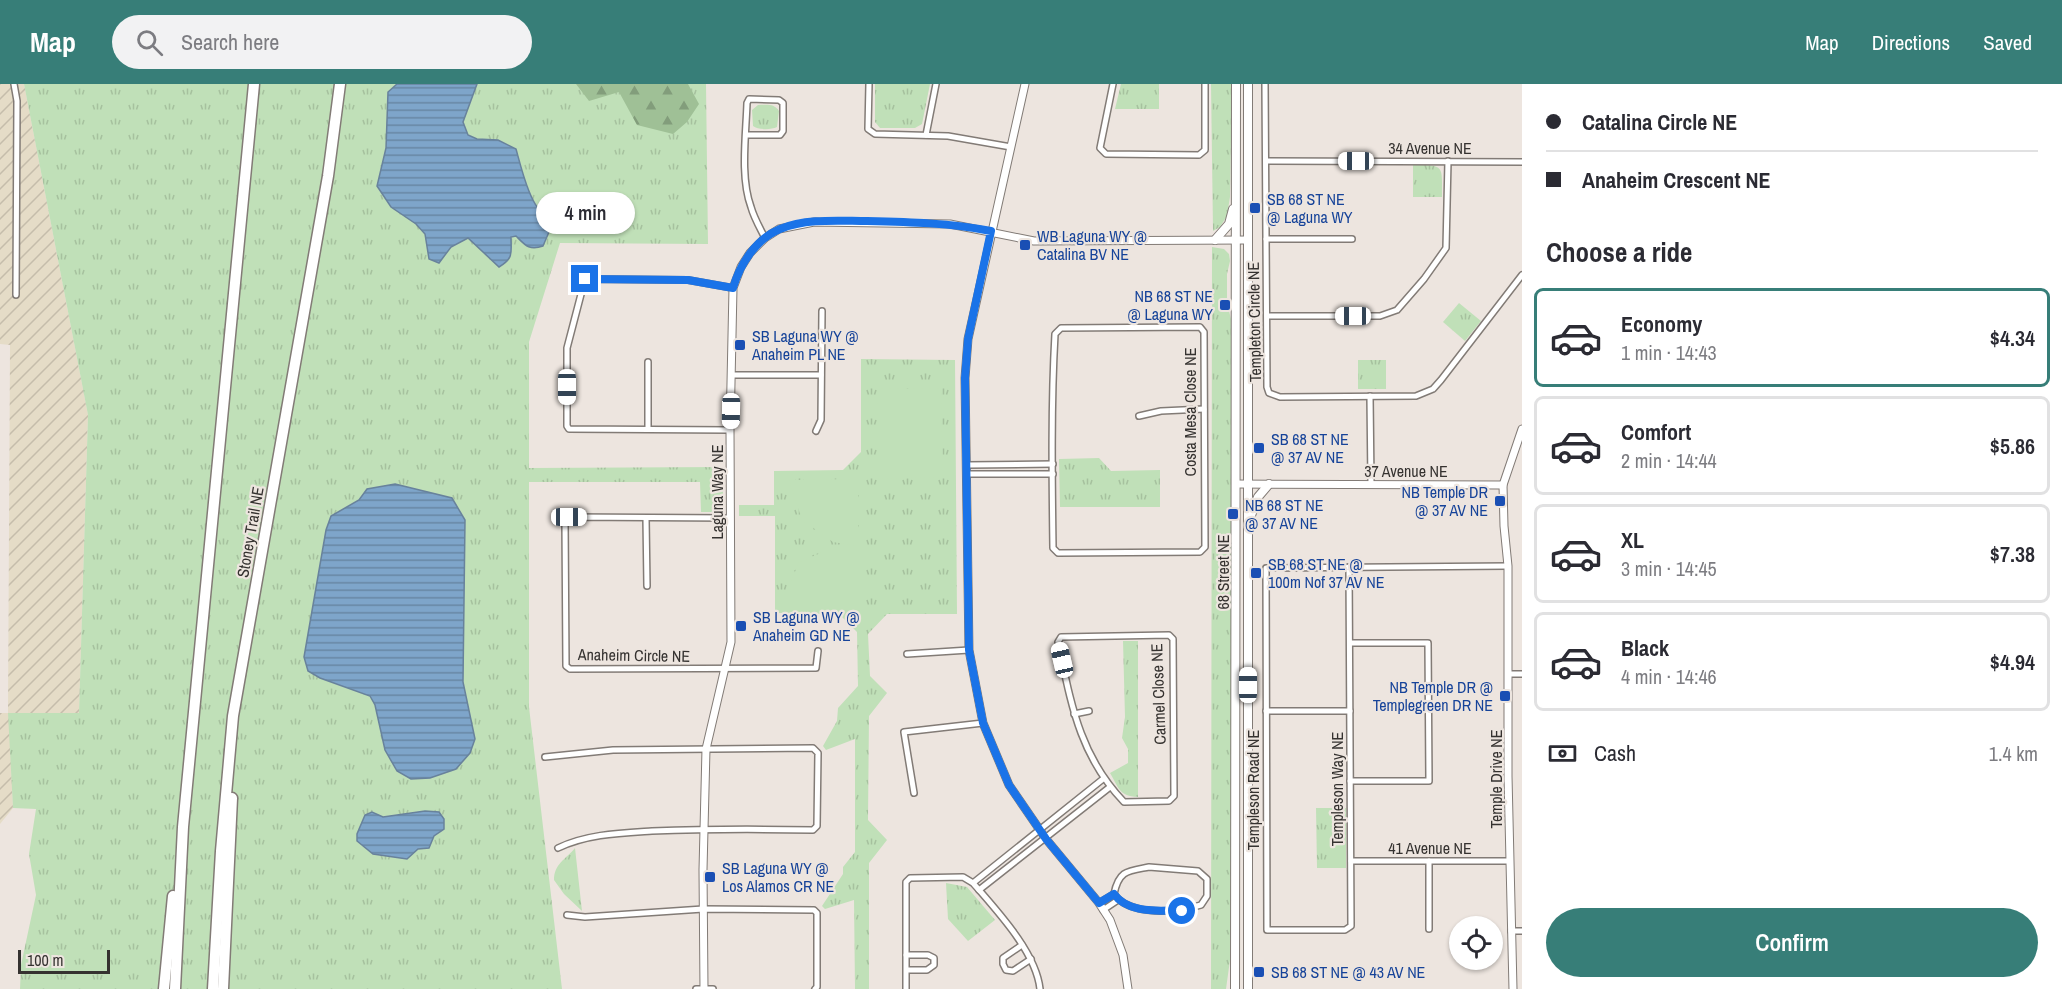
<!DOCTYPE html>
<html lang="en">
<head>
<meta charset="utf-8">
<style>
	body { margin:0; font-family:"Archivo Narrow",sans-serif; background:#f2f2f3; color:#2b2b33; height:100vh; display:flex; flex-direction:column; font-size:22px; white-space:nowrap }
	* { box-sizing:border-box; margin:0 }
	p { font-size:20px; color:#7c7c81 }
	.icon { flex:none; width:33px; height:33px; fill:none; stroke:currentColor; stroke-width:2; stroke-linecap:round; stroke-linejoin:round }
	.map { position:relative; flex:1; overflow:hidden }
	.sheet { display:flex; flex-direction:column; background:#fff; width:540px }
	.sheet>* { flex:none }
	.top-card { display:grid; align-content:center; height:132px; padding:0 24px; background:#fff }
	.fabs { position:absolute; left:1449px; top:832px; display:grid; gap:12px }
	.fabs a { display:grid; place-items:center; width:54px; height:54px; border-radius:50%; background:#fff; box-shadow:0 2px 4px #0004; font-size:30px }
	.scale { position:absolute; left:18px; bottom:15px; width:92px; box-sizing:border-box; padding-left:6px; border:3px solid #353230; border-top:0; font-size:16px; line-height:21px; white-space:nowrap; color:#353230; -webkit-text-stroke:4px #ede5df; paint-order:stroke }
	.end { position:absolute; width:27px; height:27px; margin:-14px; border:8px solid #1a73e8; background:#fff; box-shadow:0 0 0 3px #fff }
	.from { border-radius:50% }
	.bubble { position:absolute; height:42px; border-radius:21px; background:#fff; box-shadow:0 2px 4px #0004; font-size:20px; font-weight:600; line-height:42px; text-align:center }
	.car { position:absolute; width:18px; height:36px; margin:-18px -9px; border-radius:8px; box-shadow:0 0 4px 2px #0007; background:linear-gradient(#fff 24%,#345 0 40%,#fff 0 76%,#345 0 86%,#fff 0) }
	.top-card b { display:flex; align-items:center; gap:21px; height:57px; font-size:22px }
	.top-card b+b { border-top:2px solid #e1e1e2 }
	.top-card i { width:15px; height:15px; background:#2b2b33 }
	ul { padding:0; list-style:none }
	li { display:flex; align-items:center; gap:18px; height:99px; margin:0 12px 9px; padding:0 12px; border:3px solid #e1e1e2; border-radius:9px }
	li div { flex:1 }
	li b { display:block; font-size:22px }
	li em { font-style:normal; font-weight:600 }
	li.on { border-color:#377e78 }
	li>.icon { width:54px; height:54px; stroke-width:1.5 }
	h2 { padding:0 24px; font-size:27px; line-height:72px }
	.pay { display:flex; align-items:center; gap:15px; height:66px; padding:0 24px; font-size:22px }
	.pay p { margin-inline-start:auto }
	.primary-button { display:flex; gap:12px; margin-top:auto; padding:12px 24px }
	.primary-button a { flex:1; height:69px; border-radius:36px; background:#377e78; color:#fff; font-size:24px; font-weight:600; line-height:69px; text-align:center }
	header { display:flex; align-items:center; gap:36px; box-sizing:border-box; height:84px; padding:0 30px; background:#377e78; color:#fff }
	header strong { font-size:28px }
	nav { display:flex; gap:33px; margin-inline-start:auto; font-size:21px }
	.search { width:420px; height:54px; background:#f2f2f3; display:flex; align-items:center; gap:15px; box-sizing:border-box; padding:0 21px; border-radius:33px; color:#7c7c81; font-size:22px }
	main { display:flex; flex:1; min-height:0 }
	.map>svg:first-child { display:block }
</style>
</head>
<body>
<header>
<strong>Map</strong>
<div class="search"><svg class="icon" aria-label="search" viewBox="0 0 24 24"><circle cx="10" cy="10" r="6"/><path d="M15 15l6 6"/></svg>Search here</div>
<nav><a>Map</a><a>Directions</a><a>Saved</a></nav>
</header>
<main>
<div class="map">
<svg width="1522" height="905" viewBox="0 0 1522 905">
	<defs>
		<pattern id="industrial-furrows" width="10" height="10" patternUnits="userSpaceOnUse" patternTransform="scale(1.5)"><rect width="10" height="10" fill="#e5dcc7"/><path d="M-1 1l2-2M0 10L10 0M9 11l2-2" fill="none" stroke="#c5bdab"/></pattern>
		<pattern id="grass-tufts" width="24" height="20" patternUnits="userSpaceOnUse" patternTransform="scale(1.5)"><rect width="24" height="20" fill="#c0e0b8"/><path d="M3 7l-1-3M5 7V3M7 7l1-3M15 17l-1-3M17 17v-4M19 17l1-3" fill="none" stroke="#a6c19e"/></pattern>
		<pattern id="forest-firs" width="22" height="20" patternUnits="userSpaceOnUse" patternTransform="scale(1.5)"><rect width="22" height="20" fill="#9fc096"/><path d="M5 1l3.5 6h-7zM16 11l3.5 6h-7z" fill="#829d7b"/></pattern>
		<pattern id="water-rules" width="6" height="5" patternUnits="userSpaceOnUse" patternTransform="scale(1.5)"><rect width="6" height="5" fill="#7ea5ca"/><path d="M0 2.5h6" fill="none" stroke="#6887a4"/></pattern>
	</defs>
	<rect width="100%" height="100%" fill="#ede5df"/>
	<!-- industrial -->
	<polygon fill="url(#industrial-furrows)" points="0,0 24,0 88,331 79,629 9,630 13,724 0,740 0,629 8,629 10,261 0,260"/>
	<!-- grass -->
	<g fill="url(#grass-tufts)">
		<polygon points="24,0 706,0 708,160 560,159 529,258 529,384 723,383 723,422 718,428 701,428 700,398 529,398 529,623 562,905 20,905 21,881 36,811 29,770 36,725 13,724 8,629 79,629 88,331"/>
		<polygon points="875,0 930,0 922,40 915,44 880,44 875,38"/>
		<polygon points="1121,0 1159,0 1159,25 1115,25"/>
		<polygon points="1211,0 1232,0 1230,113 1227,132 1220,143 1213,147"/>
		<path d="M 758,21 C 766,21 774,19 779,27 L 777,43 C 771,46 758,46 753,42 L 752,26 Z"/>
		<path d="M 1413,81 C 1445,81 1442,81 1442,113 L 1413,113 Z"/>
		<polygon points="1212,163 1224,165 1229,170 1230,177 1227,190 1227,219 1232,239 1232,814 1230,876 1226,905 1211,905"/>
		<polygon points="1459,219 1481,237 1465,257 1443,238"/>
		<polygon points="861,275 955,276 957,530 887,530 868,550 870,592 887,609 869,632 868,736 887,756 869,779 869,905 855,905 854,816 825,825 822,822 843,790 843,783 855,768 855,655 826,666 823,662 837,637 838,624 858,602 857,548 839,530 775,529 775,432 739,432 739,421 774,421 774,387 843,386 861,368"/>
		<rect x="1358" y="276" width="28" height="29"/>
		<polygon points="1099,374 1111,387 1160,386 1160,423 1060,423 1059,375"/>
		<path d="M 1123,557 L 1138,557 L 1138,713 C 1119,712 1119,704 1110,689 L 1128,679 L 1128,665 L 1122,654 L 1125,633 Z"/>
		<polygon points="1316,724 1346,724 1346,784 1317,784"/>
		<path d="M 575,764 L 582,827 L 564,810 L 554,796 C 554,780 565,776 575,764 Z"/>
		<polygon points="946,799 967,803 995,836 968,857 948,835"/>
	</g>
	<!-- forest -->
	<polygon fill="url(#forest-firs)" points="576,0 688,0 699,20 687,38 673,50 637,41 619,8 589,17"/>
	<!-- pitch -->
	<g fill="#c0e0b8">
		<polygon points="941,304 943,393 878,395 877,305"/>
		<polygon points="852,395 858,400 858,462 833,458 802,436 789,396"/>
		<polygon points="828,466 859,466 859,523 855,527 792,526 789,502 799,478"/>
	</g>
	<!-- water -->
	<g fill="url(#water-rules)" stroke="#68829c" stroke-width="1.5">
		<path d="M 397,0 L 477,0 L 463,38 L 468,51 L 477,55 L 498,56 L 516,65 C 520,79 531,127 546,130 C 550,130 556,128 560,127 L 566,135 L 562,142 L 549,148 L 543,162 C 529,167 525,161 516,152 L 511,153 C 511,169 514,174 499,183 L 468,154 L 451,163 L 439,179 L 429,175 L 425,150 L 416,140 L 391,123 L 377,102 L 386,64 L 388,8 Z"/>
		<polygon points="395,400 452,414 465,436 463,598 475,655 470,669 456,685 430,694 411,695 397,687 385,666 375,621 370,612 320,594 308,587 304,573 326,446 331,432 359,416 367,405"/>
		<polygon points="425,727 439,728 444,735 444,745 434,752 429,764 418,765 407,775 373,770 357,757 357,750 365,731 372,728 383,733"/>
	</g>
	<g fill="none" stroke-linecap="round" stroke-linejoin="round">
		<!-- minor casing -->
		<g stroke="#827b76" stroke-width="8">
			<g id="minor">
				<polyline points="14,0 17,17 16,211"/>
				<polyline points="869,0 868,45 875,50 948,52 1011,63"/>
				<polyline points="1113,0 1100,64 1106,70 1199,71 1205,66 1205,0"/>
				<polyline points="1265,0 1267,303 1269,309 1280,313 1416,312 1433,305 1441,296 1522,191"/>
				<path d="M 746,51 L 780,51 L 783,47 L 783,19 L 779,16 L 749,15 L 747,19 C 746,51 740,93 751,123 C 754,134 760,144 765,154"/>
				<polyline points="926,51 936,0"/>
				<polyline points="1266,77 1522,78"/>
				<polyline points="1266,155 1352,155"/>
				<polyline points="1267,232 1380,232 1397,226 1424,195 1446,164 1448,77"/>
				<path d="M 1200,243 L 1204,248 L 1205,463 L 1200,468 L 1058,469 L 1053,464 C 1052,393 1051,321 1055,250 L 1061,244 Z"/>
				<polyline points="731,291 821,291"/>
				<polyline points="1370,312 1371,400"/>
				<polyline points="1139,332 1161,327 1204,325"/>
				<polyline points="648,345 648,278"/>
				<polyline points="730,346 569,345 567,342 567,264 585,195 688,196 733,204"/>
				<polyline points="816,347 821,336 822,227"/>
				<polyline points="968,381 1053,380"/>
				<polyline points="968,390 1053,390"/>
				<polyline points="646,434 647,502"/>
				<polyline points="730,434 569,433 565,437 566,582 570,585 816,584 818,567"/>
				<path d="M 1349,483 L 1351,842 L 1345,846 L 1267,846 L 1266,484 C 1346,483 1427,482 1508,482"/>
				<path d="M 1169,551 L 1173,555 L 1174,712 L 1169,717 L 1124,718 C 1079,671 1071,619 1058,558 L 1061,553 Z"/>
				<polyline points="907,570 969,566"/>
				<polyline points="1509,590 1522,590"/>
				<polyline points="1266,627 1350,627"/>
				<polyline points="1074,630 1089,627"/>
				<path d="M 545,673 L 613,666 L 813,664 L 818,669 L 817,742 L 813,746 C 759,745 706,745 652,747 C 621,749 587,750 558,764"/>
				<polyline points="1350,697 1429,697 1428,559 1350,559"/>
				<polyline points="914,709 904,648 983,639"/>
				<polyline points="1351,777 1510,777"/>
				<polyline points="1429,777 1429,845"/>
				<path d="M 1149,783 L 1198,787 L 1207,795 L 1207,812 L 1201,821 C 1178,828 1130,833 1114,810 C 1119,786 1128,787 1149,783 Z"/>
				<polyline points="973,799 1103,695"/>
				<polyline points="979,806 1110,703"/>
				<polyline points="1099,819 1114,810"/>
				<polyline points="1103,826 1118,816"/>
				<polyline points="567,831 585,833 703,825 814,826 817,829 817,903 815,905"/>
				<polyline points="1511,847 1522,847"/>
				<polyline points="1022,861 1003,874 1003,880 1006,886 1013,887 1031,875"/>
				<polyline points="906,871 928,871 934,874 934,881 927,886 907,886"/>
				<polyline points="696,905 713,905"/>
				<path d="M 906,905 L 906,798 L 910,794 L 963,793 L 973,799 C 997,827 1036,868 1040,905"/>
			</g>
		</g>
		<!-- tertiary casing -->
		<g stroke="#827b76" stroke-width="9">
			<g id="tertiary">
				<polyline points="1025,0 968,255 965,294 969,566 983,639 1009,701 1046,755 1099,819 1110,836 1123,871 1128,905"/>
				<polyline points="1236,400 1503,401"/>
				<polyline points="704,905 703,786 706,665 731,558 730,346 733,204 741,183 750,169 765,154 779,145 814,138 950,140 1034,157 1248,156"/>
				<polyline points="1513,905 1508,692 1508,482 1504,442 1503,401 1522,345"/>
			</g>
		</g>
		<!-- secondary casing -->
		<g stroke="#827b76" stroke-width="10">
			<g id="secondary">
				<polyline points="1215,156 1229,140 1233,125"/>
				<polyline points="1250,434 1258,413 1269,400"/>
				<polyline points="1235,905 1236,0"/>
				<polyline points="1248,905 1248,0"/>
			</g>
		</g>
		<!-- motorway casing -->
		<g stroke="#827b76" stroke-width="13">
			<g id="motorway">
				<polyline points="164,905 173,812"/>
				<polyline points="175,905 183,743 254,0"/>
				<polyline points="213,905 221,767 233,632 328,92 340,0"/>
				<polyline points="223,905 232,714"/>
			</g>
		</g>
		<!-- minor -->
		<use href="#minor" stroke="#fff" stroke-width="5"/>
		<!-- tertiary -->
		<use href="#tertiary" stroke="#fff" stroke-width="7"/>
		<!-- secondary -->
		<use href="#secondary" stroke="#fff" stroke-width="8"/>
		<!-- motorway -->
		<use href="#motorway" stroke="#fff" stroke-width="10"/>
	</g>
	<g fill="none" stroke-linecap="round" stroke-linejoin="round">
		<!-- route -->
		<path stroke="#1a73e8" stroke-width="8" d="M 585,195 L 688,196 L 733,204 C 740,180 756,155 780,145 C 807,134 839,137 867,137 C 909,138 950,139 991,147 L 968,255 L 965,294 L 969,566 L 983,639 L 1009,701 L 1046,755 L 1099,819 L 1114,810 C 1128,830 1160,826 1182,827"/>
	</g>
	<!-- markers -->
	<g fill="#1a4fb4" stroke="#ede5df" stroke-width="2">
		<rect x="1249" y="118" width="12" height="12" rx="3"/>
		<rect x="1019" y="155" width="12" height="12" rx="3"/>
		<rect x="1219" y="215" width="12" height="12" rx="3"/>
		<rect x="734" y="255" width="12" height="12" rx="3"/>
		<rect x="1253" y="358" width="12" height="12" rx="3"/>
		<rect x="1494" y="411" width="12" height="12" rx="3"/>
		<rect x="1227" y="424" width="12" height="12" rx="3"/>
		<rect x="1250" y="483" width="12" height="12" rx="3"/>
		<rect x="735" y="536" width="12" height="12" rx="3"/>
		<rect x="1499" y="606" width="12" height="12" rx="3"/>
		<rect x="704" y="787" width="12" height="12" rx="3"/>
		<rect x="1253" y="882" width="12" height="12" rx="3"/>
	</g>
	<g text-anchor="middle" dominant-baseline="central" stroke-width="4.5" stroke-linejoin="round" paint-order="stroke">
		<!-- street labels -->
		<g font-size="16" fill="#353230" stroke="#ede5df">
			<text x="1430" y="64">34 Avenue NE</text>
			<text transform="translate(1254 238) rotate(-91)">Templeton Circle NE</text>
			<text transform="translate(1190 328) rotate(-90)">Costa Mesa Close NE</text>
			<text x="1406" y="387">37 Avenue NE</text>
			<text transform="translate(717 408) rotate(-90)">Laguna Way NE</text>
			<text transform="translate(250 448) rotate(-80)">Stoney Trail NE</text>
			<text transform="translate(1223 488) rotate(-90)">68 Street NE</text>
			<text transform="translate(634 571) rotate(1)">Anaheim Circle NE</text>
			<text transform="translate(1158 610) rotate(-92)">Carmel Close NE</text>
			<text transform="translate(1496 695) rotate(-90)">Temple Drive NE</text>
			<text transform="translate(1337 705) rotate(-90)">Templeson Way NE</text>
			<text transform="translate(1253 706) rotate(-90)">Templeson Road NE</text>
			<text x="1430" y="764">41 Avenue NE</text>
		</g>
		<!-- transit labels -->
		<g font-size="16" fill="#164399" stroke="#ede5df" text-anchor="start">
			<text x="1267" y="115">SB 68 ST NE<tspan x="1267" dy="18">@ Laguna WY</tspan></text>
			<text x="1037" y="152">WB Laguna WY @<tspan x="1037" dy="18">Catalina BV NE</tspan></text>
			<text x="1213" y="212" text-anchor="end">NB 68 ST NE<tspan x="1213" dy="18">@ Laguna WY</tspan></text>
			<text x="752" y="252">SB Laguna WY @<tspan x="752" dy="18">Anaheim PL NE</tspan></text>
			<text x="1271" y="355">SB 68 ST NE<tspan x="1271" dy="18">@ 37 AV NE</tspan></text>
			<text x="1488" y="408" text-anchor="end">NB Temple DR<tspan x="1488" dy="18">@ 37 AV NE</tspan></text>
			<text x="1245" y="421">NB 68 ST NE<tspan x="1245" dy="18">@ 37 AV NE</tspan></text>
			<text x="1268" y="480">SB 68 ST NE @<tspan x="1268" dy="18">100m Nof 37 AV NE</tspan></text>
			<text x="753" y="533">SB Laguna WY @<tspan x="753" dy="18">Anaheim GD NE</tspan></text>
			<text x="1493" y="603" text-anchor="end">NB Temple DR @<tspan x="1493" dy="18">Templegreen DR NE</tspan></text>
			<text x="722" y="784">SB Laguna WY @<tspan x="722" dy="18">Los Alamos CR NE</tspan></text>
			<text x="1271" y="888">SB 68 ST NE @ 43 AV NE</text>
		</g>
	</g>
</svg>
<div class="fabs">
<a><svg class="icon" aria-label="locate" viewBox="0 0 24 24"><circle cx="12" cy="12" r="6"/><path d="M12 2v4M12 18v4M2 12h4M18 12h4"/></svg></a>
</div>
<div class="scale">100 m</div>
<i class="end from" style="left:1182px;top:827px"></i>
<i class="end" style="left:585px;top:195px"></i>
<div class="bubble" style="left:536px;top:108px;width:99px">4 min</div>
<i class="car" style="left:1356px;top:77px;rotate:270deg"></i>
<i class="car" style="left:1353px;top:232px;rotate:270deg"></i>
<i class="car" style="left:567px;top:303px;rotate:180deg"></i>
<i class="car" style="left:731px;top:327px;rotate:181deg"></i>
<i class="car" style="left:569px;top:433px;rotate:90deg"></i>
<i class="car" style="left:1062px;top:576px;rotate:347deg"></i>
<i class="car" style="left:1248px;top:601px;rotate:0deg"></i>
</div>
<section class="sheet">
<div class="top-card">
<b><i class="from"></i>Catalina Circle NE</b>
<b><i></i>Anaheim Crescent NE</b>
</div>
<h2>Choose a ride</h2>
<ul>
<li class="on"><svg class="icon" aria-label="car" viewBox="0 0 24 24"><path d="M5 17H2v-5l4-1 3-4h7l3 4 3 1v5h-3M9 17h6M6 11h13"/><circle cx="7" cy="17" r="2"/><circle cx="17" cy="17" r="2"/></svg><div><b>Economy</b><p>1 min · 14:43</p></div><em>$4.34</em></li>
<li><svg class="icon" aria-label="car" viewBox="0 0 24 24"><path d="M5 17H2v-5l4-1 3-4h7l3 4 3 1v5h-3M9 17h6M6 11h13"/><circle cx="7" cy="17" r="2"/><circle cx="17" cy="17" r="2"/></svg><div><b>Comfort</b><p>2 min · 14:44</p></div><em>$5.86</em></li>
<li><svg class="icon" aria-label="car" viewBox="0 0 24 24"><path d="M5 17H2v-5l4-1 3-4h7l3 4 3 1v5h-3M9 17h6M6 11h13"/><circle cx="7" cy="17" r="2"/><circle cx="17" cy="17" r="2"/></svg><div><b>XL</b><p>3 min · 14:45</p></div><em>$7.38</em></li>
<li><svg class="icon" aria-label="car" viewBox="0 0 24 24"><path d="M5 17H2v-5l4-1 3-4h7l3 4 3 1v5h-3M9 17h6M6 11h13"/><circle cx="7" cy="17" r="2"/><circle cx="17" cy="17" r="2"/></svg><div><b>Black</b><p>4 min · 14:46</p></div><em>$4.94</em></li>
</ul>
<div class="pay"><svg class="icon" aria-label="cash" viewBox="0 0 24 24"><path d="M3 7h18v10H3z"/><circle cx="12" cy="12" r="2"/></svg>Cash<p>1.4 km</p></div>
<div class="primary-button"><a>Confirm</a></div>
</section>
</main>
</body>
</html>
